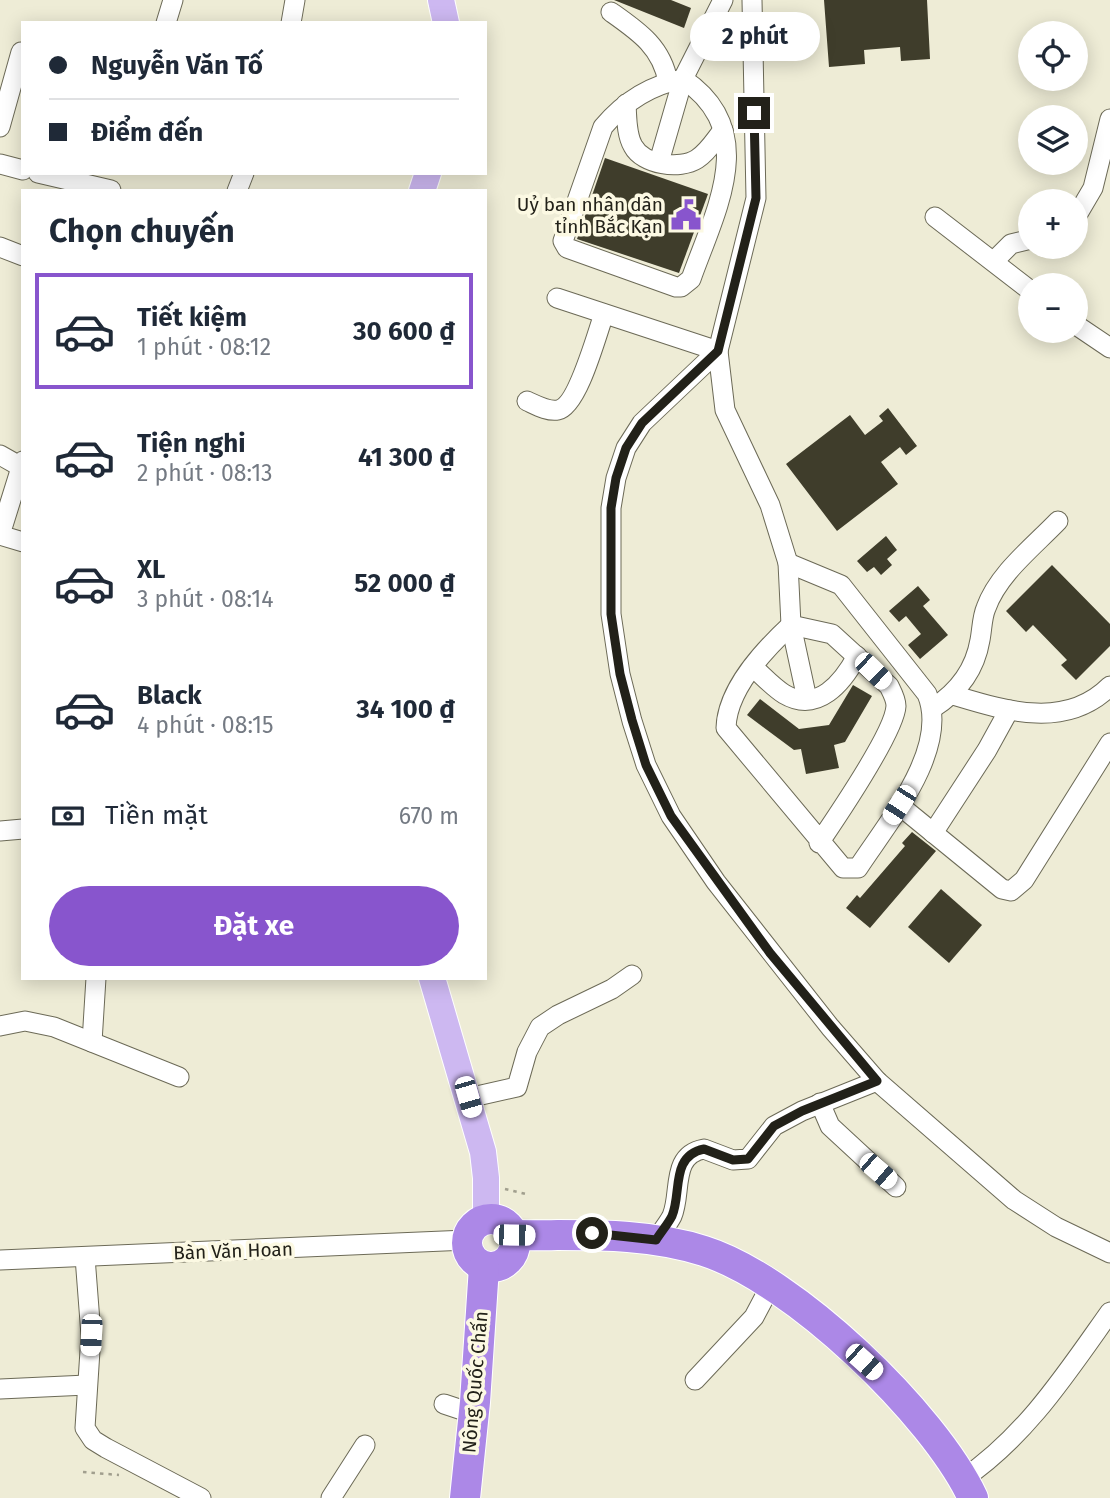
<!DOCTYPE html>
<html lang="vi">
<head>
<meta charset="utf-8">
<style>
	body { margin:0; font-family:"Fira Sans",sans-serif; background:#f6f6f7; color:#1f2937; height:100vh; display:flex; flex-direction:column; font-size:26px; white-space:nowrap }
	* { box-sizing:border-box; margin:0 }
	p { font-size:23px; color:#747a83 }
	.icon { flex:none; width:38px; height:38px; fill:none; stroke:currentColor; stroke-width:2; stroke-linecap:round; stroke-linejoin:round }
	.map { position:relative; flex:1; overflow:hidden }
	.panel { position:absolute; left:21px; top:189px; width:466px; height:791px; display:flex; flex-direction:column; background:#fff; border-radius:0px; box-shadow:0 4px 18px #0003 }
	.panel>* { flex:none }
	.hud { position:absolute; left:21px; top:21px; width:466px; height:154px; border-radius:0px; box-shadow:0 4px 18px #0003; display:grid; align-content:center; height:154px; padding:0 28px; background:#fff }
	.buttons { position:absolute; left:1018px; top:21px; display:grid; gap:14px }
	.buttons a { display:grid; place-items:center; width:70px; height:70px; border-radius:50%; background:#fff; box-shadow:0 4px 18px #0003; font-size:35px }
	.end { position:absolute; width:32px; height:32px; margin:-16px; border:9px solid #222119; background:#fff; box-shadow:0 0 0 4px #fff }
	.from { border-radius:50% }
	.bubble { position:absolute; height:49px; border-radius:24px; background:#fff; box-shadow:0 4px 18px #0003; font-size:23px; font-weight:700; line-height:49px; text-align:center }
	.car { position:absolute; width:21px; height:42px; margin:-21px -10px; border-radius:9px; box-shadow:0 0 5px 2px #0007; background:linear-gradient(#fff 24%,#345 0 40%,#fff 0 76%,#345 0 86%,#fff 0) }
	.hud b { display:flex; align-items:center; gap:24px; height:66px; font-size:26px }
	.hud b+b { border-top:2px solid #e0e1e3 }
	.hud i { width:18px; height:18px; background:#1f2937 }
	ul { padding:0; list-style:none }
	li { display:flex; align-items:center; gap:21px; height:116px; margin:0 14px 10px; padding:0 14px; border:4px solid transparent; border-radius:0px }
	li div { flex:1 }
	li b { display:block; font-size:26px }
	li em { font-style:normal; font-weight:700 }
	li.active { border-color:#8855cd }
	li>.icon { width:63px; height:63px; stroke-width:1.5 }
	h2 { padding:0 28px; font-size:32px; line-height:84px }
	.pay { display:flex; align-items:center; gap:18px; height:77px; padding:0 28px; font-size:26px }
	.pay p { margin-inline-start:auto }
	.button { display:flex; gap:14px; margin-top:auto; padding:14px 28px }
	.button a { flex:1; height:80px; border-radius:42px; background:#8855cd; color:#fff; font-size:28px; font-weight:700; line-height:80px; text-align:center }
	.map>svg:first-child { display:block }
</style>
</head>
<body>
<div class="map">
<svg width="1110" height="1498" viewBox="0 0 1110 1498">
	<rect width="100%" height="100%" fill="#eeecd6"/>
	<!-- building -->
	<g fill="#3f3d2b">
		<polygon points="614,0 671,0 691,8 684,28"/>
		<polygon points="824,0 927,0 930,59 901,61 900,47 864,50 865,64 829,67"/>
		<polygon points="605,158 708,194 679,273 577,239"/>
		<polygon points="888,408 917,446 906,455 900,447 881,462 898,484 837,531 786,464 850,415 865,435 883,421 879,416"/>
		<polygon points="886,536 897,550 887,559 892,565 881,575 874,567 867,572 857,561"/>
		<polygon points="1052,565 1110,624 1110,646 1076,680 1061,665 1067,660 1033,625 1026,632 1006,611"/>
		<polygon points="918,586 930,600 923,606 948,635 920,659 908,645 921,634 906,616 899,622 889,611"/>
		<polygon points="853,685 872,696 845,742 834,745 839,768 806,774 801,749 794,750 747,715 760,699 799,729 829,725"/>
		<polygon points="912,832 936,851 870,928 846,908 857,895 860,898 905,846 902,843"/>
		<polygon points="941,889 982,925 949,963 908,927"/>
	</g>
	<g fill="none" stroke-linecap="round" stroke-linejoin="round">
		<!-- minor casing -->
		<g stroke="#6c6a57" stroke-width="21">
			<g id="minor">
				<polyline points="752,0 756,198 718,351 642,423 626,448 616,478 611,508 611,614 620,674 632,721 646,765 671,816 716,882 830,1027 877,1081 1014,1200 1056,1227 1110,1253"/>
				<path d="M 611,12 C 638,31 662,47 668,82"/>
				<polyline points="166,23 173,0"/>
				<polyline points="291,23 295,0"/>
				<path d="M 683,79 C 761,131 715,211 691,279 L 681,287 L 676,287 L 567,248 L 563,241 L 603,127 C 624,102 650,85 683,79 Z"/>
				<path d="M 626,104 C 627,117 626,134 633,146 C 643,165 680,170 697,159 C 708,152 715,140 723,130"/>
				<polyline points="0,127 21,52"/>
				<polyline points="659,162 683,79 723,0"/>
				<polyline points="0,164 23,170"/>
				<polyline points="38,173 111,190"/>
				<polyline points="237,191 244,173"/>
				<polyline points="935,217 1031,291"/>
				<polyline points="1076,217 1093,188 1110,119"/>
				<polyline points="0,247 23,256"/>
				<polyline points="994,261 1011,244 1031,239"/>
				<polyline points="557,298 718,351 725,410 770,505 788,563 791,625 807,699"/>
				<polyline points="1076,325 1110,348"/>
				<path d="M 527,401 C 536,405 548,412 558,410 C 578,406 597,333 604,314"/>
				<polyline points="0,455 23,468"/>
				<polyline points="23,461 0,535 23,542"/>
				<path d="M 788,563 L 841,585 L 927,694 C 950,749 888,822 858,868 L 843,868 L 726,728 C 727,689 764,650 791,625 L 832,634 L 889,686 C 892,692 896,699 896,706 C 895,731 836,818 819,843"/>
				<path d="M 754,668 C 763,676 773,687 784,694 C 818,714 843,682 857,656"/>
				<path d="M 953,695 C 1006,711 1066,730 1110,686"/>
				<path d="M 933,708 C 958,692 975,670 980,640 C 982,630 982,617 986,608 C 998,574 1033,547 1058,521"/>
				<polyline points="899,805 1002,889 1011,891 1024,880 1110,743"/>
				<polyline points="0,831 23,829"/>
				<polyline points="933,833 987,750 1009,710"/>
				<polyline points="0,1026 25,1021 54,1027 179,1077"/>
				<polyline points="92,1042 96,978"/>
				<polyline points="468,1098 517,1087 527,1052 540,1027 558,1015 612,989 632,975"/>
				<polyline points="820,1103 830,1126 896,1187"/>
				<path d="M 656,1240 C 661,1232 668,1224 672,1216 C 682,1193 670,1155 704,1149 L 733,1160 L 748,1159 L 774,1126 L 802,1111 L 877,1081"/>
				<polyline points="85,1257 91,1335 85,1428 93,1440 106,1448 201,1498"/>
				<polyline points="0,1260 467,1240"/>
				<polyline points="695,1380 754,1317 772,1283"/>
				<polyline points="0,1389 87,1385"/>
				<polyline points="444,1404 474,1414"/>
				<path d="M 963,1479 C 1026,1436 1066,1374 1110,1312"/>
				<polyline points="331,1498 365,1445"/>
			</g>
		</g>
		<!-- major casing -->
		<g stroke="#fff" stroke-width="28">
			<g id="major">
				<polyline points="441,0 446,23"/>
				<polyline points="422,191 428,173"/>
				<polyline points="432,978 483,1152 486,1178 486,1219"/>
			</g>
		</g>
		<!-- highway casing -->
		<g stroke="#fff" stroke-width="32">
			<g id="highway">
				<circle cx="491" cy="1243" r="24"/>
				<path d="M 514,1235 C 578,1236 642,1231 704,1251 C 793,1279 934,1414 973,1498"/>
				<polyline points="465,1498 475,1402 484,1267"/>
			</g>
		</g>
		<!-- path -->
		<g stroke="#a19f8e" stroke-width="2.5" stroke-dasharray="3.5 5" stroke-linecap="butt">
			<polyline points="505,1189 526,1194"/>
			<polyline points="83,1472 119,1475"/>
		</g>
		<!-- minor -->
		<use href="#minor" stroke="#fff" stroke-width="19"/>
		<!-- major -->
		<use href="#major" stroke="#cdb8f1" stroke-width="26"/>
		<!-- highway -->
		<use href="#highway" stroke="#ac88e7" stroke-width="30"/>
	</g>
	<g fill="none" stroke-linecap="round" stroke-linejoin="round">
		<!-- route -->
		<path stroke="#222119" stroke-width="9" d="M 592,1233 L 656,1240 C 661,1232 668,1224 672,1216 C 682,1193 670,1156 704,1149 L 733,1160 L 748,1159 L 774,1126 L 802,1111 L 877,1081 L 770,953 L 671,816 L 646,765 L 632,720 L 620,674 L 611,614 L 611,508 L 616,478 L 626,448 L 642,423 L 718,351 L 756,198 L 754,113"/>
	</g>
	<!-- icons -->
	<defs>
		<g id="civic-bare" transform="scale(2.415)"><path d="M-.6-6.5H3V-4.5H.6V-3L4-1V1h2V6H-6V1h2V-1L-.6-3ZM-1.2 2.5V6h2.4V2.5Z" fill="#8855cd" stroke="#fcf9e3" stroke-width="2.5" paint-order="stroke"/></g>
	</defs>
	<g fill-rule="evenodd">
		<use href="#civic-bare" x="686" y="215"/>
	</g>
	<g text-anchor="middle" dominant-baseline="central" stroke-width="7" stroke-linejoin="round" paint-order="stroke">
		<!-- poi labels -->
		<g font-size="19" fill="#222119" stroke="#fcf9e3" text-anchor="end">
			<text x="663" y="204">Uỷ ban nhân dân<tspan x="663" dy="22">tỉnh Bắc Kạn</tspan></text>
		</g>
		<!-- street labels -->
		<g font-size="19" fill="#222119" stroke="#fcf9e3">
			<text transform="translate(233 1251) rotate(-2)">Bàn Văn Hoan</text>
			<text transform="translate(475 1382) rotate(-85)">Nông Quốc Chấn</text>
		</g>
	</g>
</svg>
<div class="buttons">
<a><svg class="icon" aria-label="locate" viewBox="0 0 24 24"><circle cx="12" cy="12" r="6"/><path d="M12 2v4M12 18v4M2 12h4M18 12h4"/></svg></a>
<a><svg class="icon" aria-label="layers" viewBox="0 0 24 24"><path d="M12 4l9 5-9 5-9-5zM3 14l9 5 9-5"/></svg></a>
<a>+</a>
<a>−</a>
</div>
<i class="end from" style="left:592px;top:1233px"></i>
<i class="end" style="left:754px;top:113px"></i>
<div class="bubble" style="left:690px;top:12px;width:130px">2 phút</div>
<i class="car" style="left:873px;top:671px;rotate:134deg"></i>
<i class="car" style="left:899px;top:805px;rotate:213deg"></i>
<i class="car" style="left:468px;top:1097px;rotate:164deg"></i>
<i class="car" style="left:878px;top:1171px;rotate:131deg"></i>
<i class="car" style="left:514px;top:1235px;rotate:91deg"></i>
<i class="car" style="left:91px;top:1335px;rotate:183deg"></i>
<i class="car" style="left:864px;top:1362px;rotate:132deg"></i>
<div class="hud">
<b><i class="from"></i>Nguyễn Văn Tố</b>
<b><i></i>Điểm đến</b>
</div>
<section class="panel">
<h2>Chọn chuyến</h2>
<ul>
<li class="active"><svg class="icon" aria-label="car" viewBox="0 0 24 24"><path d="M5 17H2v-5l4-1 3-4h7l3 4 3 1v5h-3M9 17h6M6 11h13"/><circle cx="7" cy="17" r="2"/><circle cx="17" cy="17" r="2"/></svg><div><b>Tiết kiệm</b><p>1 phút · 08:12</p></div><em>30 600 ₫</em></li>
<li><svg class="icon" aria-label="car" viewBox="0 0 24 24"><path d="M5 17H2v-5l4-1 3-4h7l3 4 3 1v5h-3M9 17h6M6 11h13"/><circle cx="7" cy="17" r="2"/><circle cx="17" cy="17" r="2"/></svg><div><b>Tiện nghi</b><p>2 phút · 08:13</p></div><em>41 300 ₫</em></li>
<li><svg class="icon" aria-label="car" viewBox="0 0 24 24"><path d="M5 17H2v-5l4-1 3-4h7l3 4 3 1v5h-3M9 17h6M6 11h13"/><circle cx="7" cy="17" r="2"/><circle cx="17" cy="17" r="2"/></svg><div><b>XL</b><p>3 phút · 08:14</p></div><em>52 000 ₫</em></li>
<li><svg class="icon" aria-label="car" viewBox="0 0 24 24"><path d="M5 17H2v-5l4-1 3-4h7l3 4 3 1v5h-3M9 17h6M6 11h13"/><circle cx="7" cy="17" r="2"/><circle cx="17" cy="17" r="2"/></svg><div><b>Black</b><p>4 phút · 08:15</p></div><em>34 100 ₫</em></li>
</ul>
<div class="pay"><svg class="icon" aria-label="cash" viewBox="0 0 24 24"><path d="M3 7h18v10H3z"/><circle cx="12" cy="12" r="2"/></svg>Tiền mặt<p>670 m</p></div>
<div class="button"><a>Đặt xe</a></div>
</section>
</div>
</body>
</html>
